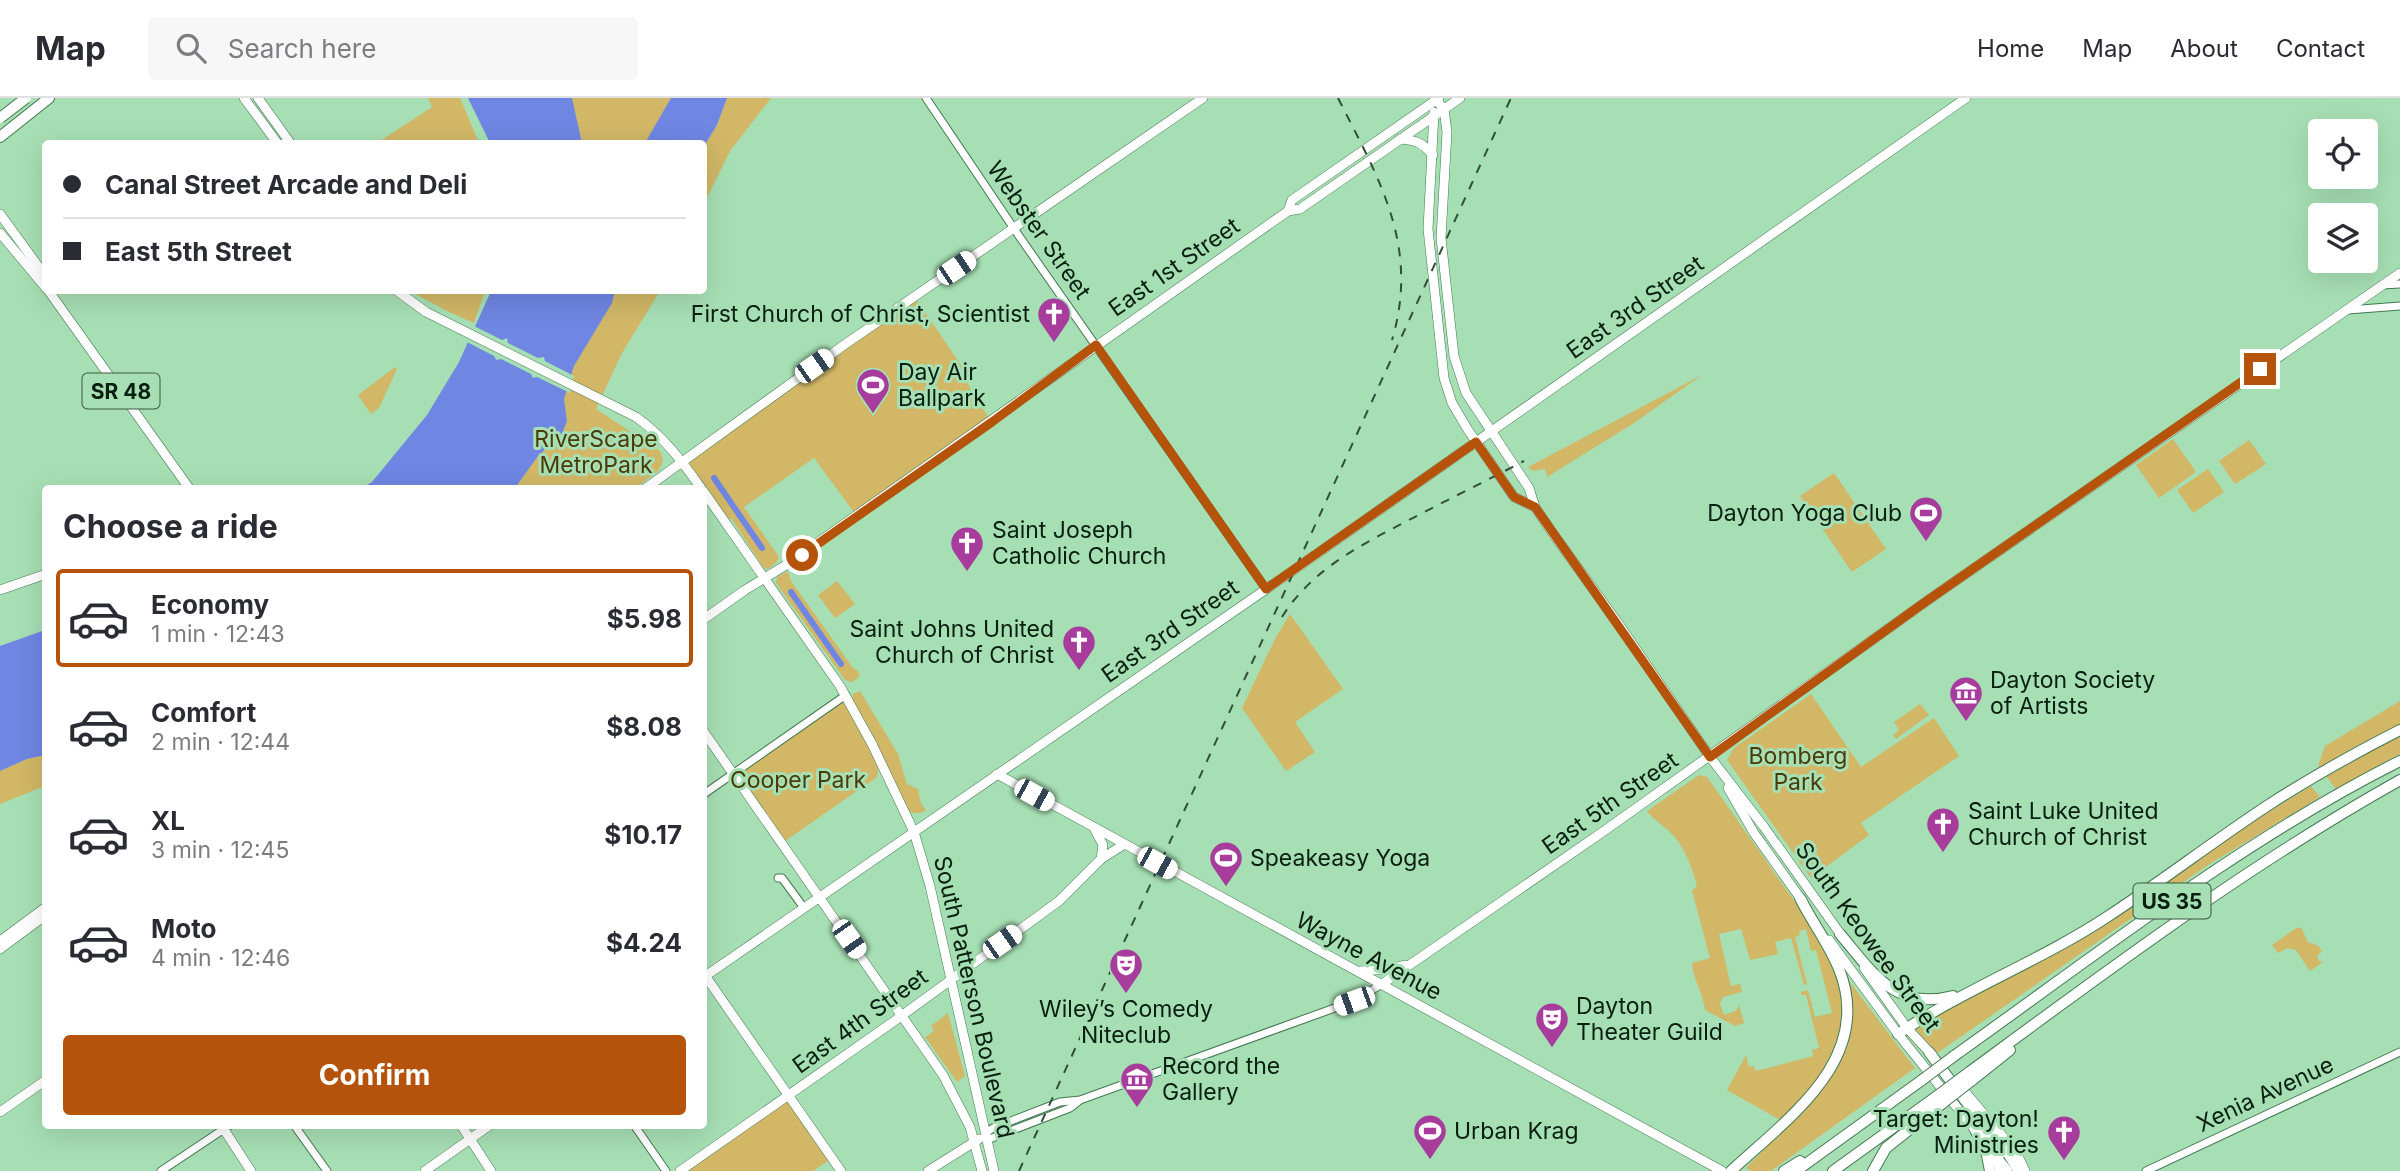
<!DOCTYPE html>
<html lang="en">
<head>
<meta charset="utf-8">
<style>
	body { margin:0; font-family:Inter,sans-serif; background:#f7f7f7; color:#2b2b33; height:100vh; display:flex; flex-direction:column; font-size:26px; white-space:nowrap }
	* { box-sizing:border-box; margin:0 }
	p { font-size:23px; color:#7c7c81 }
	.icon { flex:none; width:38px; height:38px; fill:none; stroke:currentColor; stroke-width:2; stroke-linecap:round; stroke-linejoin:round }
	.map { position:relative; flex:1; overflow:hidden }
	.panel { position:absolute; left:42px; top:387px; width:665px; height:644px; display:flex; flex-direction:column; background:#fff; border-radius:7px; box-shadow:0 7px 28px #0002 }
	.panel>* { flex:none }
	.guide { position:absolute; left:42px; top:42px; width:665px; height:154px; border-radius:7px; box-shadow:0 7px 28px #0002; display:grid; align-content:center; height:154px; padding:0 21px; background:#fff }
	.fabs { position:absolute; left:2308px; top:21px; display:grid; gap:14px }
	.fabs a { display:grid; place-items:center; width:70px; height:70px; border-radius:7px; background:#fff; box-shadow:0 7px 28px #0002; font-size:35px }
	.end { position:absolute; width:32px; height:32px; margin:-16px; border:9px solid #b45309; background:#fff; box-shadow:0 0 0 4px #fff }
	.from { border-radius:50% }
	.car { position:absolute; width:21px; height:42px; margin:-21px -10px; border-radius:9px; box-shadow:0 0 5px 2px #0007; background:linear-gradient(#fff 24%,#345 0 40%,#fff 0 76%,#345 0 86%,#fff 0) }
	.guide b { display:flex; align-items:center; gap:24px; height:66px; font-size:26px }
	.guide b+b { border-top:2px solid #e1e1e2 }
	.guide i { width:18px; height:18px; background:#2b2b33 }
	ul { padding:0; list-style:none }
	li { display:flex; align-items:center; gap:21px; height:98px; margin:0 14px 10px; padding:0 7px; border:4px solid transparent; border-radius:7px }
	li div { flex:1 }
	li b { display:block; font-size:26px }
	li em { font-style:normal; font-weight:700 }
	li.selected { border-color:#b45309 }
	li>.icon { width:63px; height:63px; stroke-width:1.5 }
	h2 { padding:0 21px; font-size:32px; line-height:84px }
	.action { display:flex; gap:14px; margin-top:auto; padding:14px 21px }
	.action a { flex:1; height:80px; border-radius:7px; background:#b45309; color:#fff; font-size:28px; font-weight:700; line-height:80px; text-align:center }
	header { display:flex; align-items:center; gap:42px; box-sizing:border-box; height:98px; padding:0 35px; background:#fff; border-bottom:2px solid #e1e1e2 }
	header strong { font-size:33px }
	nav { display:flex; gap:38px; margin-inline-start:auto; font-size:24px }
	.search { width:490px; height:63px; background:#f7f7f7; display:flex; align-items:center; gap:18px; box-sizing:border-box; padding:0 24px; border-radius:7px; color:#7c7c81; font-size:26px }
	.map>svg:first-child { display:block }
</style>
</head>
<body>
<header>
<strong>Map</strong>
<div class="search"><svg class="icon" aria-label="search" viewBox="0 0 24 24"><circle cx="10" cy="10" r="6"/><path d="M15 15l6 6"/></svg>Search here</div>
<nav><a>Home</a><a>Map</a><a>About</a><a>Contact</a></nav>
</header>
<div class="map">
<svg width="2400" height="1073" viewBox="0 0 2400 1073">
	<rect width="100%" height="100%" fill="#a7dfb4"/>
	<!-- green -->
	<g fill="#d1b766">
		<polygon points="428,0 460,0 479,45 377,45 432,9"/>
		<polygon points="572,0 671,0 645,46 582,45"/>
		<polygon points="727,0 771,0 730,53 704,106 704,48 717,27"/>
		<polygon points="410,193 485,193 474,225 447,213"/>
		<polygon points="615,193 660,193 622,255 596,311 660,353 663,363 659,372 636,390 515,390 538,358 562,336 567,323 564,301 574,268 612,205"/>
		<polygon points="914,198 961,267 971,293 992,324 856,417 814,360 744,409 779,459 776,465 768,471 763,469 731,420 724,424 681,364"/>
		<polygon points="395,269 397,271 379,310 371,316 358,297"/>
		<polygon points="1702,277 1634,325 1547,379 1545,371 1533,373 1528,369"/>
		<polygon points="2173,341 2196,374 2159,400 2136,367"/>
		<polygon points="2249,342 2266,366 2235,386 2219,363"/>
		<polygon points="2208,371 2224,394 2193,415 2177,392"/>
		<polygon points="1834,375 1886,451 1852,474 1800,398"/>
		<polygon points="788,473 791,483 853,570 859,574 859,579 852,584 845,582 776,485 777,479"/>
		<polygon points="837,483 855,506 835,520 818,497"/>
		<polygon points="1290,516 1343,591 1295,624 1315,654 1286,673 1242,610 1276,539"/>
		<path d="M 860,593 L 898,656 L 907,686 L 918,691 L 921,706 L 926,712 C 919,717 913,716 906,711 L 852,602 L 853,596 Z"/>
		<polygon points="1811,596 1861,669 1934,620 1959,658 1861,725 1869,737 1811,780 1727,662 1734,650"/>
		<polygon points="846,597 880,661 877,679 781,746 733,676"/>
		<polygon points="2400,603 2400,656 2336,691 2318,668 2325,648"/>
		<polygon points="1920,606 1929,617 1896,641 1893,637 1899,632 1894,624"/>
		<polygon points="45,657 45,688 0,706 0,673 27,661"/>
		<path d="M 1699,677 L 1707,679 C 1731,713 1755,747 1778,780 C 1803,816 1835,854 1842,897 C 1846,921 1838,950 1827,970 C 1816,990 1796,1006 1780,1022 L 1727,992 L 1746,957 L 1749,969 L 1754,968 L 1756,973 L 1813,958 L 1812,952 L 1819,950 L 1806,897 L 1801,897 L 1801,894 L 1808,892 L 1815,919 L 1832,915 L 1816,852 L 1811,853 L 1806,831 L 1799,833 L 1800,837 L 1795,839 L 1807,886 L 1804,887 L 1791,840 L 1775,844 L 1778,856 L 1750,862 L 1741,831 L 1719,836 L 1731,888 L 1740,886 L 1742,894 L 1723,899 L 1720,905 L 1724,917 L 1736,913 L 1739,907 L 1744,925 L 1735,928 L 1705,912 C 1703,894 1693,882 1692,865 L 1710,860 L 1692,793 L 1697,788 C 1692,768 1684,747 1668,732 C 1661,726 1653,721 1647,713 Z"/>
		<polygon points="2311,688 2320,699 2208,767 1936,956 1915,930"/>
		<polygon points="2298,829 2302,831 2308,844 2317,847 2322,853 2317,858 2319,863 2323,864 2310,873 2296,852 2288,850 2278,855 2272,847"/>
		<polygon points="1846,879 1915,970 1771,1073 1751,1073 1746,1070 1814,1000 1828,983 1840,960"/>
		<polygon points="948,915 965,978 957,984 925,939 934,933 931,928"/>
		<polygon points="788,998 832,1060 813,1073 680,1073"/>
	</g>
	<!-- water -->
	<g fill="#6f86e2">
		<polygon points="468,0 572,0 582,45 490,45"/>
		<polygon points="671,0 727,0 717,27 704,48 704,46 645,45"/>
		<polygon points="491,193 615,193 612,205 574,268 564,301 567,323 562,336 538,358 515,390 362,390 372,384 427,317 459,264"/>
		<polygon points="45,532 45,657 27,661 0,673 0,548"/>
	</g>
	<!-- pier -->
	<polygon fill="#a7dfb4" points="472,227 502,242 507,240 508,245 538,260 544,259 545,263 574,278 570,295 537,279 533,280 531,276 501,261 496,262 494,258 465,243"/>
	<g fill="none" stroke-linecap="round" stroke-linejoin="round">
		<!-- canal -->
		<g stroke="#6f86e2" stroke-width="6">
			<polyline points="714,380 762,450"/>
			<polyline points="791,494 841,566"/>
		</g>
		<!-- minor casing -->
		<g stroke="#437852" stroke-width="9">
			<g id="minor">
				<polyline points="926,0 1019,138 1266,491"/>
				<polyline points="2382,187 2400,186"/>
				<polyline points="2348,212 2400,208"/>
				<polyline points="704,696 846,597"/>
				<polyline points="778,780 782,780 804,810"/>
				<polyline points="294,1027 327,1073"/>
				<polyline points="634,1027 666,1073"/>
				<polyline points="986,1035 993,1030 1060,1004 1080,1002 1354,903 1382,886"/>
				<polyline points="987,1042 1070,1010 1079,1003"/>
				<polyline points="161,1073 230,1027"/>
				<polyline points="2146,1073 2400,954"/>
			</g>
		</g>
		<!-- major casing -->
		<g stroke="#437852" stroke-width="10">
			<g id="major">
				<polyline points="244,0 278,46"/>
				<polyline points="258,0 291,46"/>
				<polyline points="1436,2 1444,11 1447,34 1441,140 1454,258 1466,295 1529,390 1535,409 1554,437 1620,528 1710,659 1764,729 1844,841"/>
				<polyline points="1434,14 1428,131 1444,280 1452,305 1468,332 1514,399 1535,409"/>
				<path d="M 1400,41 C 1417,42 1422,45 1433,57"/>
				<polyline points="1288,113 1292,102 1439,0"/>
				<polyline points="0,116 46,179"/>
				<polyline points="0,135 46,190"/>
				<polyline points="48,192 189,390"/>
				<path d="M 396,192 L 426,214 L 636,319 C 663,338 682,363 701,390"/>
				<polyline points="646,390 844,247 1203,0"/>
				<polyline points="704,394 840,588 872,646 914,734 930,788 994,1073"/>
				<polyline points="0,492 46,476"/>
				<polyline points="704,521 745,492 786,467 1288,113 1300,111 1460,0"/>
				<polyline points="704,634 943,977 970,1029 982,1073"/>
				<polyline points="997,676 1722,1073"/>
				<polyline points="1728,690 1754,735 1803,804"/>
				<polyline points="1095,732 1103,747 1101,761"/>
				<polyline points="1829,842 1898,936 2008,1073"/>
				<polyline points="0,843 46,809"/>
				<polyline points="0,851 46,817"/>
				<polyline points="1864,870 1907,930 1933,958"/>
				<polyline points="1360,873 1389,871 1405,867"/>
				<polyline points="704,876 841,1073"/>
				<polyline points="704,879 1291,474 1966,0"/>
				<polyline points="1382,886 1604,733 1941,493 2400,175"/>
				<polyline points="1959,987 2016,1054 2025,1073"/>
				<polyline points="0,1014 46,982"/>
				<polyline points="221,1027 251,1073"/>
				<polyline points="461,1027 491,1073"/>
				<polyline points="425,1073 490,1027"/>
				<polyline points="680,1073 893,924 1059,803 1101,761 1123,747"/>
				<polyline points="928,1073 979,1041"/>
			</g>
		</g>
		<!-- highway casing -->
		<g stroke="#437852" stroke-width="12">
			<g id="highway">
				<polyline points="0,39 49,0"/>
				<path d="M 1840,836 C 1873,875 1895,913 1953,898"/>
				<path d="M 1898,936 C 1965,891 2040,863 2107,819 C 2162,783 2215,742 2270,706 C 2312,679 2355,655 2400,632"/>
				<polyline points="1929,954 1988,1033 1995,1044 2000,1073"/>
				<path d="M 1954,958 C 2096,857 2244,741 2400,663"/>
				<path d="M 1968,975 C 2108,872 2248,767 2400,682"/>
				<polyline points="1971,983 2010,952"/>
				<polyline points="1973,1027 1987,1057 1990,1073"/>
				<polyline points="1993,1062 2002,1054 2007,1054 2019,1073"/>
				<path d="M 1731,1073 C 1788,1020 1875,961 1839,871 C 1829,846 1812,824 1800,800"/>
				<polyline points="1784,1073 1800,1063"/>
				<polyline points="1796,1073 1922,982"/>
				<polyline points="1833,1073 1937,998"/>
				<polyline points="1873,1073 1886,1050 1944,1004"/>
			</g>
		</g>
		<!-- minor -->
		<use href="#minor" stroke="#fff" stroke-width="7"/>
		<!-- major -->
		<use href="#major" stroke="#fff" stroke-width="9"/>
		<!-- highway -->
		<use href="#highway" stroke="#fff" stroke-width="10"/>
		<!-- rail -->
		<g stroke="#314f39" stroke-width="2" stroke-dasharray="9 9" stroke-linecap="butt">
			<path d="M 1338,0 C 1379,81 1420,148 1392,242"/>
			<path d="M 1282,519 C 1312,471 1361,447 1409,422 C 1447,402 1486,383 1524,363"/>
			<polyline points="1019,1073 1511,0"/>
		</g>
		<!-- highway-bridge casing -->
		<g stroke="#437852" stroke-width="12" stroke-linecap="butt">
			<g id="highway-bridge">
				<polyline points="0,20 26,0"/>
				<polyline points="1922,982 1954,958"/>
				<polyline points="1937,998 1968,975"/>
				<polyline points="1944,1004 1971,983"/>
			</g>
		</g>
		<!-- highway-bridge -->
		<use href="#highway-bridge" stroke="#fff" stroke-width="10"/>
	</g>
	<g fill="none" stroke-linecap="round" stroke-linejoin="round">
		<!-- route -->
		<polyline stroke="#b45309" stroke-width="9" points="802,457 992,324 1096,247 1266,491 1476,344 1514,399 1535,409 1710,659 1921,507 2260,271"/>
	</g>
	<!-- icons -->
	<defs>
		<g id="church-pin" transform="scale(1.75)"><path d="M0 17L-7.5 6A9.5 9.5 0 1 1 7.5 6Z" fill="#a73c9d" stroke="#a7dfb4"/><path d="M-1.2-6h2.4v3.5h3.3v2.4h-3.3V6h-2.4V-.1h-3.3v-2.4h3.3Z" fill="#fff"/></g>
		<g id="stadium-pin" transform="scale(1.75)"><path d="M0 17L-7.5 6A9.5 9.5 0 1 1 7.5 6Z" fill="#a73c9d" stroke="#a7dfb4"/><path d="M0-5a6.5 5 0 1 0 0 10a6.5 5 0 1 0 0-10ZM-3.5-1.8h7v3.6h-7Z" fill="#fff"/></g>
		<g id="museum-pin" transform="scale(1.75)"><path d="M0 17L-7.5 6A9.5 9.5 0 1 1 7.5 6Z" fill="#a73c9d" stroke="#a7dfb4"/><path d="M0-6L6-3V-2H-6V-3ZM-5-1h2V3h-2ZM-1-1h2V3h-2ZM3-1h2V3H3ZM-6 4H6V6H-6Z" fill="#fff"/></g>
		<g id="theatre-pin" transform="scale(1.75)"><path d="M0 17L-7.5 6A9.5 9.5 0 1 1 7.5 6Z" fill="#a73c9d" stroke="#a7dfb4"/><path d="M-5-5.5Q0-4 5-5.5V0Q5 5 0 6Q-5 5-5 0ZM-3.3-2.5H-1v1.5H-3.3ZM1-2.5H3.3v1.5H1ZM-2.8 1Q0 5.5 2.8 1Z" fill="#fff"/></g>
	</defs>
	<g fill-rule="evenodd">
		<use href="#church-pin" x="1054" y="216"/>
		<use href="#stadium-pin" x="873" y="287"/>
		<use href="#stadium-pin" x="1926" y="415"/>
		<use href="#church-pin" x="967" y="445"/>
		<use href="#church-pin" x="1079" y="544"/>
		<use href="#museum-pin" x="1966" y="595"/>
		<use href="#church-pin" x="1943" y="726"/>
		<use href="#stadium-pin" x="1226" y="760"/>
		<use href="#theatre-pin" x="1126" y="867"/>
		<use href="#theatre-pin" x="1552" y="921"/>
		<use href="#museum-pin" x="1137" y="981"/>
		<use href="#stadium-pin" x="1430" y="1033"/>
		<use href="#church-pin" x="2064" y="1034"/>
	</g>
	<g text-anchor="middle" dominant-baseline="central" stroke-width="6" stroke-linejoin="round" paint-order="stroke">
		<!-- shield labels -->
		<g fill="#a7dfb4" stroke="#385941" stroke-width="2">
			<rect x="82.5" y="275.5" width="77" height="35" rx="5"/>
			<rect x="2133.5" y="785.5" width="77" height="35" rx="5"/>
		</g>
		<g font-size="21" font-weight="bold" fill="#091f10">
			<text x="121" y="293">SR 48</text>
			<text x="2172" y="803">US 35</text>
		</g>
		<!-- street labels -->
		<g font-size="23" fill="#091f10" stroke="#a7dfb4">
			<text transform="translate(1039 132) rotate(55)">Webster Street</text>
			<text transform="translate(1174 169) rotate(-35)">East 1st Street</text>
			<text transform="translate(1635 209) rotate(-35)">East 3rd Street</text>
			<text transform="translate(1170 533) rotate(-35)">East 3rd Street</text>
			<text transform="translate(1610 705) rotate(-35)">East 5th Street</text>
			<text transform="translate(1868 839) rotate(54)">South Keowee Street</text>
			<text transform="translate(1369 858) rotate(28)">Wayne Avenue</text>
			<text transform="translate(974 899) rotate(77)">South Patterson Boulevard</text>
			<text transform="translate(860 923) rotate(-36)">East 4th Street</text>
			<text transform="translate(2265 996) rotate(-25)">Xenia Avenue</text>
		</g>
		<!-- poi labels -->
		<g font-size="23" fill="#091f10" stroke="#a7dfb4" text-anchor="start">
			<text x="1030" y="216" text-anchor="end">First Church of Christ, Scientist</text>
			<text x="898" y="274">Day Air<tspan x="898" dy="26">Ballpark</tspan></text>
			<text x="1902" y="415" text-anchor="end">Dayton Yoga Club</text>
			<text x="992" y="432">Saint Joseph<tspan x="992" dy="26">Catholic Church</tspan></text>
			<text x="1054" y="531" text-anchor="end">Saint Johns United<tspan x="1054" dy="26">Church of Christ</tspan></text>
			<text x="1990" y="582">Dayton Society<tspan x="1990" dy="26">of Artists</tspan></text>
			<text x="1968" y="713">Saint Luke United<tspan x="1968" dy="26">Church of Christ</tspan></text>
			<text x="1250" y="760">Speakeasy Yoga</text>
			<text x="1576" y="908">Dayton<tspan x="1576" dy="26">Theater Guild</tspan></text>
			<text x="1126" y="911" text-anchor="middle">Wiley’s Comedy<tspan x="1126" dy="26">Niteclub</tspan></text>
			<text x="1162" y="968">Record the<tspan x="1162" dy="26">Gallery</tspan></text>
			<text x="2039" y="1021" text-anchor="end">Target: Dayton!<tspan x="2039" dy="26">Ministries</tspan></text>
			<text x="1454" y="1033">Urban Krag</text>
		</g>
		<!-- park labels -->
		<g font-size="23" fill="#4a3b08" stroke="#a7dfb4">
			<text x="596" y="341">RiverScape<tspan x="596" dy="26">MetroPark</tspan></text>
			<text x="1798" y="658">Bomberg<tspan x="1798" dy="26">Park</tspan></text>
			<text x="798" y="682">Cooper Park</text>
		</g>
	</g>
</svg>
<div class="fabs">
<a><svg class="icon" aria-label="locate" viewBox="0 0 24 24"><circle cx="12" cy="12" r="6"/><path d="M12 2v4M12 18v4M2 12h4M18 12h4"/></svg></a>
<a><svg class="icon" aria-label="layers" viewBox="0 0 24 24"><path d="M12 4l9 5-9 5-9-5zM3 14l9 5 9-5"/></svg></a>
</div>
<i class="end from" style="left:802px;top:457px"></i>
<i class="end" style="left:2260px;top:271px"></i>
<i class="car" style="left:956px;top:170px;rotate:56deg"></i>
<i class="car" style="left:814px;top:268px;rotate:55deg"></i>
<i class="car" style="left:1034px;top:697px;rotate:119deg"></i>
<i class="car" style="left:1157px;top:765px;rotate:119deg"></i>
<i class="car" style="left:849px;top:841px;rotate:145deg"></i>
<i class="car" style="left:1002px;top:844px;rotate:55deg"></i>
<i class="car" style="left:1354px;top:903px;rotate:250deg"></i>
<div class="guide">
<b><i class="from"></i>Canal Street Arcade and Deli</b>
<b><i></i>East 5th Street</b>
</div>
<section class="panel">
<h2>Choose a ride</h2>
<ul>
<li class="selected"><svg class="icon" aria-label="car" viewBox="0 0 24 24"><path d="M5 17H2v-5l4-1 3-4h7l3 4 3 1v5h-3M9 17h6M6 11h13"/><circle cx="7" cy="17" r="2"/><circle cx="17" cy="17" r="2"/></svg><div><b>Economy</b><p>1 min · 12:43</p></div><em>$5.98</em></li>
<li><svg class="icon" aria-label="car" viewBox="0 0 24 24"><path d="M5 17H2v-5l4-1 3-4h7l3 4 3 1v5h-3M9 17h6M6 11h13"/><circle cx="7" cy="17" r="2"/><circle cx="17" cy="17" r="2"/></svg><div><b>Comfort</b><p>2 min · 12:44</p></div><em>$8.08</em></li>
<li><svg class="icon" aria-label="car" viewBox="0 0 24 24"><path d="M5 17H2v-5l4-1 3-4h7l3 4 3 1v5h-3M9 17h6M6 11h13"/><circle cx="7" cy="17" r="2"/><circle cx="17" cy="17" r="2"/></svg><div><b>XL</b><p>3 min · 12:45</p></div><em>$10.17</em></li>
<li><svg class="icon" aria-label="car" viewBox="0 0 24 24"><path d="M5 17H2v-5l4-1 3-4h7l3 4 3 1v5h-3M9 17h6M6 11h13"/><circle cx="7" cy="17" r="2"/><circle cx="17" cy="17" r="2"/></svg><div><b>Moto</b><p>4 min · 12:46</p></div><em>$4.24</em></li>
</ul>
<div class="action"><a>Confirm</a></div>
</section>
</div>
</body>
</html>
